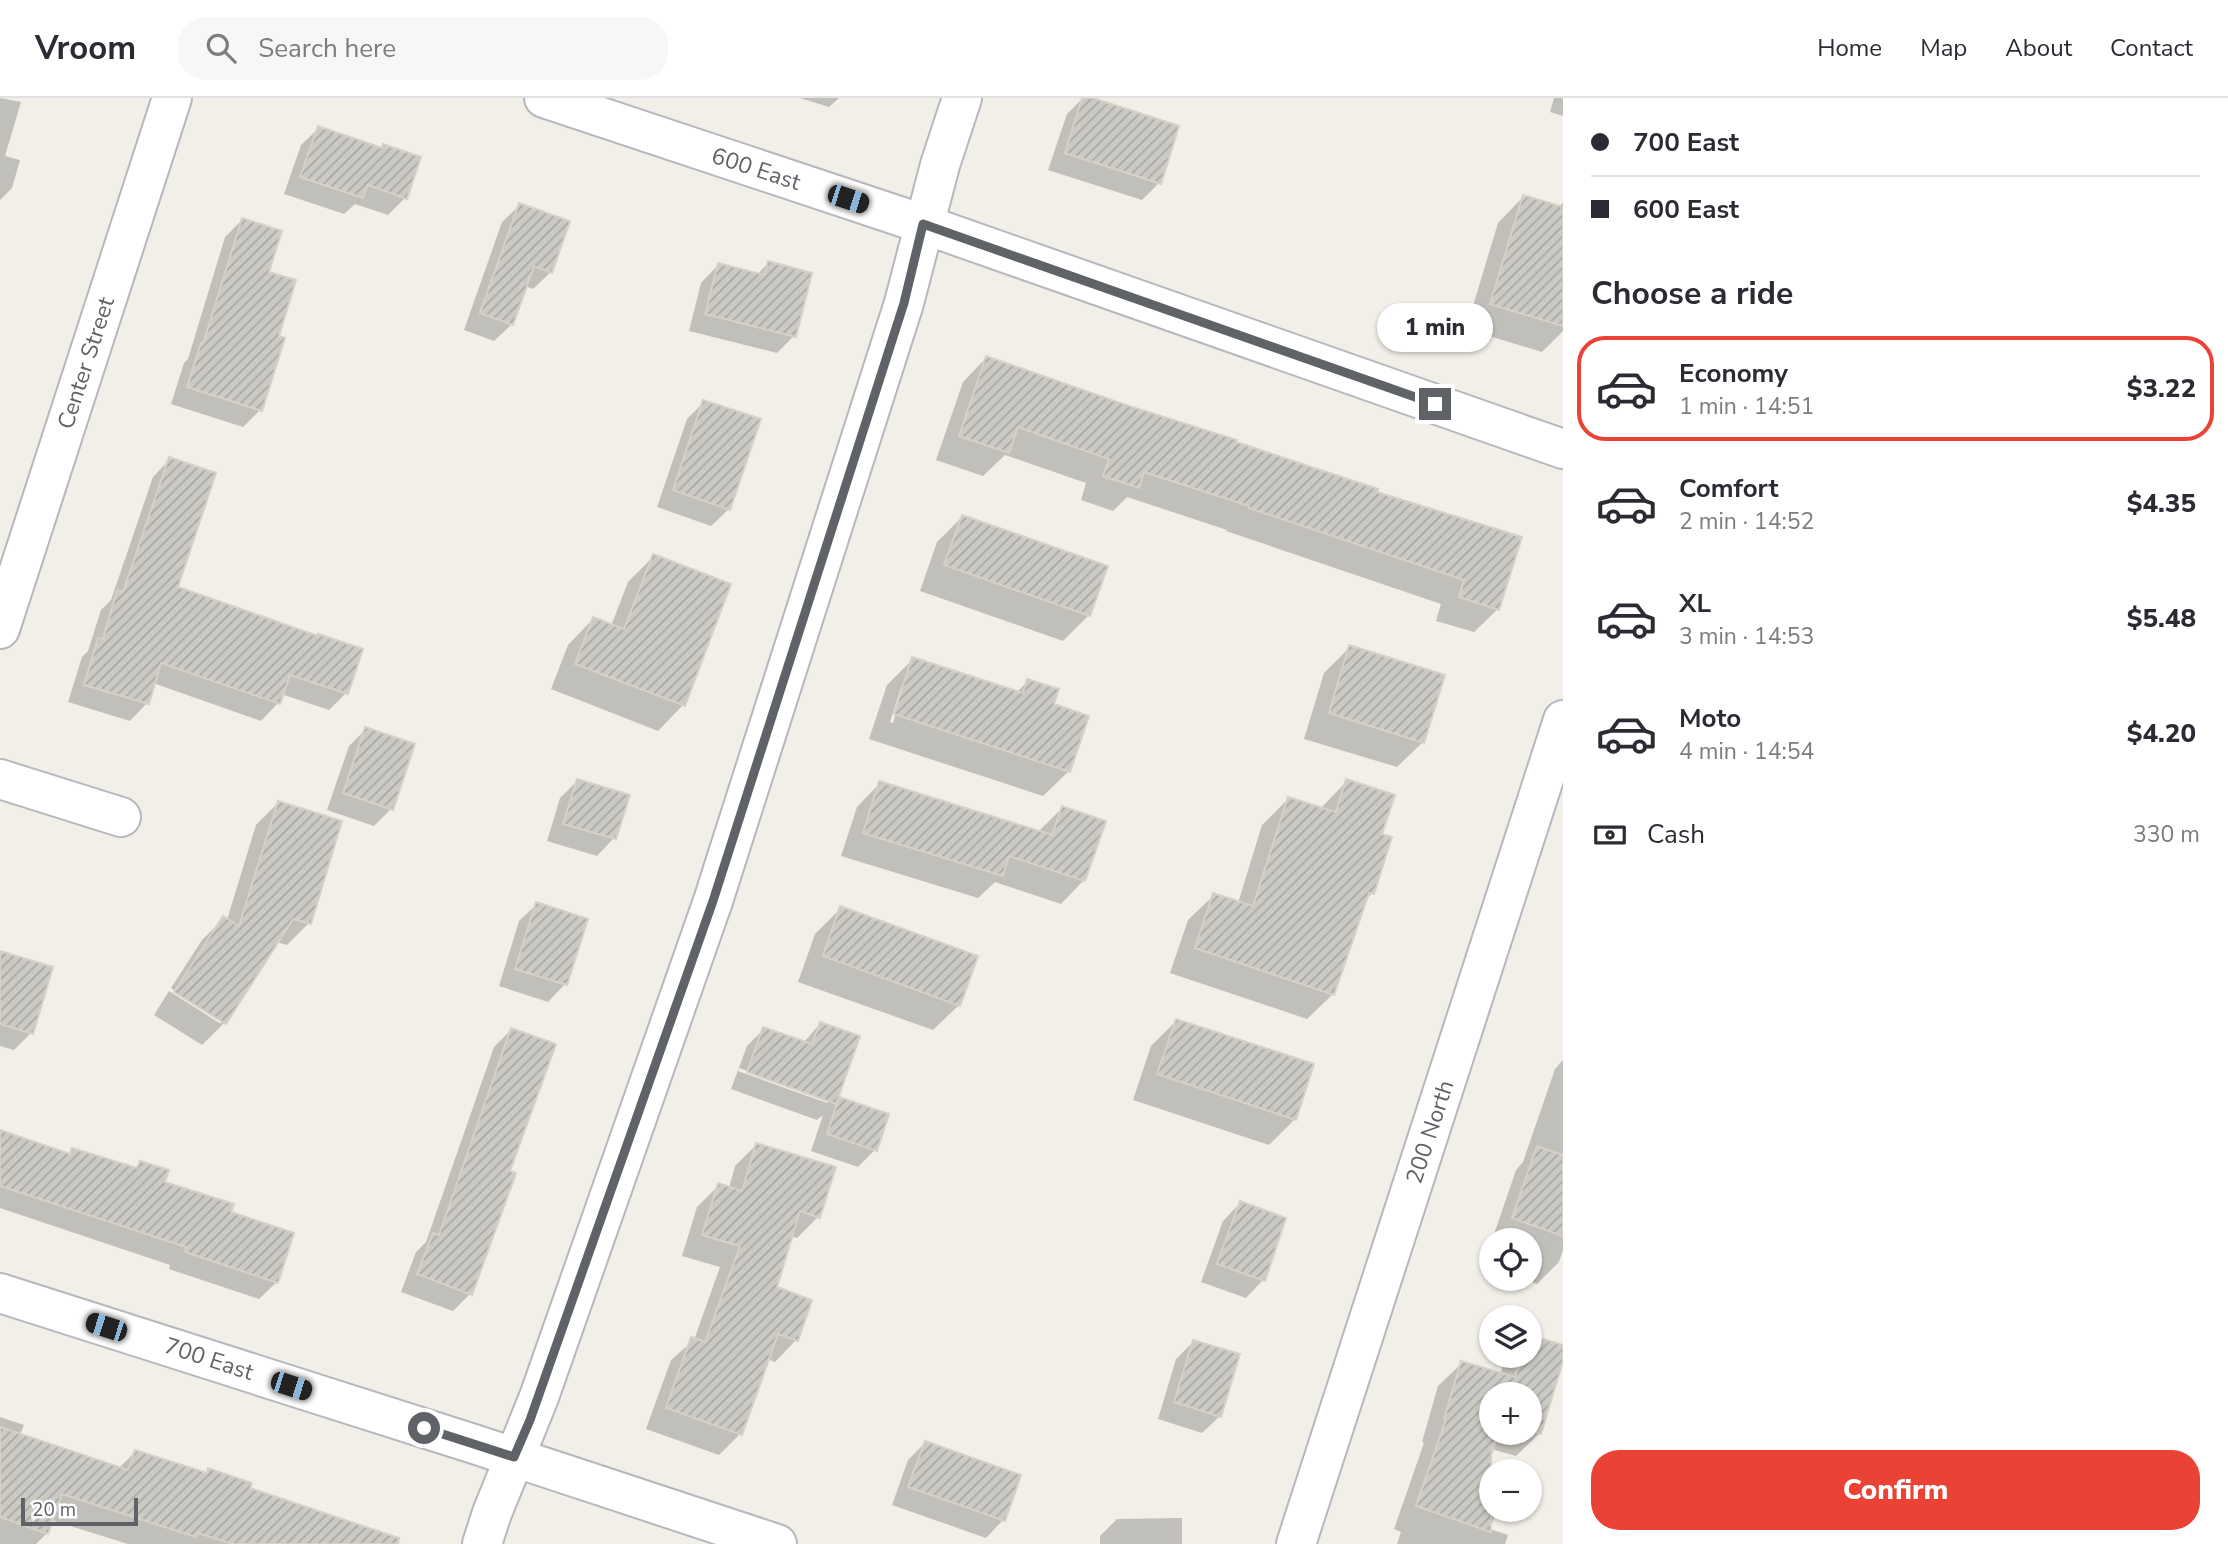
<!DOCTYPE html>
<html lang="en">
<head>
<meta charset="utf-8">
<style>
	body { margin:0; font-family:"Nunito Sans",sans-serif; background:#f7f7f7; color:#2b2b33; height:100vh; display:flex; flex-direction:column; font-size:26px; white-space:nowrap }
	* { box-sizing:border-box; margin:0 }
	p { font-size:23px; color:#7c7c81 }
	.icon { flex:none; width:38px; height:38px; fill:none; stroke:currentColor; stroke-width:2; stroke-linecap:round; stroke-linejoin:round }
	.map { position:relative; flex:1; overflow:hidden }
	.sheet { display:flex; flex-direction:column; background:#fff; width:665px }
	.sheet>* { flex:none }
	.top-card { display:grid; align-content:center; height:154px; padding:0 28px; background:#fff }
	.buttons { position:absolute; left:1479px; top:1130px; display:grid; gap:14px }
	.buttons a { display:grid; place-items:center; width:63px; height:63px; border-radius:50%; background:#fff; box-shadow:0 2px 5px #0004; font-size:35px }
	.scale { position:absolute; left:21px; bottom:18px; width:117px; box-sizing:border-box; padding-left:7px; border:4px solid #5f6368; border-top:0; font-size:19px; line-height:24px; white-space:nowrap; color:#5f6368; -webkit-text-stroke:5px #fff; paint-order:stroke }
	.end { position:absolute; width:32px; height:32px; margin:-16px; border:9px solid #5f6368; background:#fff; box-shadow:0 0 0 4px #fff }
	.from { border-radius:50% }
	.bubble { position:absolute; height:49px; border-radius:24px; background:#fff; box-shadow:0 2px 5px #0004; font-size:23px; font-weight:800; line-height:49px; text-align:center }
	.car { position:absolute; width:21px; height:42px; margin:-21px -10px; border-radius:9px; box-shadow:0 0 5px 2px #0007; background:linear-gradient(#222 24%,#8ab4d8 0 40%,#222 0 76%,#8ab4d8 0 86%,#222 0) }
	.top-card b { display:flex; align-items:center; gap:24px; height:66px; font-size:26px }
	.top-card b+b { border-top:2px solid #e1e1e2 }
	.top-card i { width:18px; height:18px; background:#2b2b33 }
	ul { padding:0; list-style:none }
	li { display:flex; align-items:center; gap:21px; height:105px; margin:0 14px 10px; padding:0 14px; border:4px solid transparent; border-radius:28px }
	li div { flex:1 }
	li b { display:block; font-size:26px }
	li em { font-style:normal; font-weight:800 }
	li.on { border-color:#ea4335 }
	li>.icon { width:63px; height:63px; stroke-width:1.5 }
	h2 { padding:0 28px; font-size:32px; line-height:84px }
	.pay { display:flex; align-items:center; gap:18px; height:77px; padding:0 28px; font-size:26px }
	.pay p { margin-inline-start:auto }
	.button { display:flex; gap:14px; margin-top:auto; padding:14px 28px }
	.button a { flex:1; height:80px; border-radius:28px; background:#ea4335; color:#fff; font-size:28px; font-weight:800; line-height:80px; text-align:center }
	header { display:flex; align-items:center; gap:42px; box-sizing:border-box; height:98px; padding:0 35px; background:#fff; border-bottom:2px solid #e1e1e2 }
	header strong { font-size:33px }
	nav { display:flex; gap:38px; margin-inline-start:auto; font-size:24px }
	.search { width:490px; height:63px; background:#f7f7f7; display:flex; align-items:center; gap:18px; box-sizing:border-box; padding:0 24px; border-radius:28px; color:#7c7c81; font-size:26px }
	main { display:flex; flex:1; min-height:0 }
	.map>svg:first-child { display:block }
</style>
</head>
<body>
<header>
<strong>Vroom</strong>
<div class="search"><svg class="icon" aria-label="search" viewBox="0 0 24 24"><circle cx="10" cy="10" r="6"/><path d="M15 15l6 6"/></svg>Search here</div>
<nav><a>Home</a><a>Map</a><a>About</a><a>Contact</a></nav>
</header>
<main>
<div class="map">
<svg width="1563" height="1446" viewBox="0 0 1563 1446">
	<defs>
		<pattern id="building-hatch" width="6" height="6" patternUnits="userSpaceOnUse" patternTransform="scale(1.75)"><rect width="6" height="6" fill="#cccac5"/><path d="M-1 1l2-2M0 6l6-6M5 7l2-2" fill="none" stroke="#a9a8a4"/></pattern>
	</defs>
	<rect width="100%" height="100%" fill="#f1efe8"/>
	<!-- shadow -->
	<g fill="#0003" fill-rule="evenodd">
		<polygon points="0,0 21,4 5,58 20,62 12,90 0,102"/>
		<polygon points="800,0 839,0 829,9"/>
		<polygon points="1083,0 1087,0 1159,85 1142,102 1048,72 1067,16"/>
		<polygon points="1554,0 1563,0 1563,18 1550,14"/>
		<polygon points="319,30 405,100 388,117 355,106 344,116 284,96 301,47"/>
		<polygon points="1523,99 1558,109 1563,105 1563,233 1542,254 1466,231 1498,125"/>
		<polygon points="520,107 551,174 533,191 525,188 512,226 494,243 464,232 502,124"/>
		<polygon points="242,122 267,175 277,239 260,312 243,329 171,306 184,265 188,261 225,139"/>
		<polygon points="768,165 794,238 777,255 689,233 701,185 718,167 757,177"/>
		<polygon points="986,260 1375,395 1498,511 1474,534 1436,523 1441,506 1226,433 1227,432 1127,399 1113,413 1081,402 1086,385 1005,357 983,378 936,362 963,284"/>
		<polygon points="704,304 729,411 711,428 657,409 687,321"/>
		<polygon points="170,361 176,490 346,595 329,612 281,596 278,605 261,623 153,585 147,605 130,623 68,604 82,559 88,553 101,512 111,502 153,379"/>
		<polygon points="962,419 1089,517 1063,543 920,493 937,444"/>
		<polygon points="654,458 683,607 658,633 551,591 568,547 593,521 611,528 628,484"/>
		<polygon points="1350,549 1423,644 1397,669 1304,641 1324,575"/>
		<path d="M 913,561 L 1016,595 L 1028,583 L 1052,607 L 1069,673 L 1043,698 L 869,641 L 887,587 ZM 901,589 L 904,589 L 893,625 L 890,624 Z"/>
		<polygon points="366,631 391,711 374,728 327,712 349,648"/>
		<polygon points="577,683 614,740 597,758 547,743 560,700"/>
		<polygon points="1347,683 1380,737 1372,795 1364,804 1333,896 1307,921 1170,875 1188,822 1214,797 1238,805 1262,727 1288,701 1320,711"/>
		<polygon points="880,685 1038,734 1062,710 1084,782 1061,806 995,784 978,800 841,758 857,709"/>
		<polygon points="278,705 309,825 287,847 276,844 224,925 202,947 154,917 169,893 221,926 221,922 171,890 202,842 224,820 227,822 256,727"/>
		<polygon points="537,806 565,886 548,904 499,888 519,823"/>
		<polygon points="841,810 959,907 933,932 798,884 815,836"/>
		<polygon points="0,858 31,935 14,952 0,948"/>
		<polygon points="1176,923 1295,1021 1269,1047 1133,1002 1151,948"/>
		<path d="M 820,926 L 858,939 L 834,1007 L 840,1001 L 875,1052 L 858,1069 L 811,1053 L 823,1017 L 817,1022 L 731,991 L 747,948 L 764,931 L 803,945 ZM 739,970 L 827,1001 L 827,1005 L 738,973 Z"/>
		<polygon points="511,932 508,1074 470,1196 453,1213 401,1194 416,1154 426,1144 494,949"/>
		<polygon points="1563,962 1563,1152 1559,1164 1537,1186 1524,1181 1530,1181 1530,1143 1492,1142 1516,1072 1523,1064 1555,971"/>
		<polygon points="0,1033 68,1057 73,1052 134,1071 140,1065 163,1085 229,1115 277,1184 259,1201 169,1171 170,1167 0,1110"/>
		<polygon points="756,1047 818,1119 797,1140 791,1138 774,1190 810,1203 796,1242 775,1264 767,1261 740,1336 719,1357 646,1331 671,1262 694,1242 720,1169 682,1158 697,1109 719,1087 729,1090 735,1068"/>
		<polygon points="1240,1105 1284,1121 1263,1182 1246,1200 1201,1184 1223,1123"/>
		<path d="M 1530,1239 L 1563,1249 L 1563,1257 L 1540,1335 L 1516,1358 L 1491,1351 L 1481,1383 L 1491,1387 L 1491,1412 L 1497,1412 L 1490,1431 L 1508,1437 L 1505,1446 L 1397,1446 L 1401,1434 L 1394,1431 L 1424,1345 L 1422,1344 L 1438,1288 L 1462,1265 L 1500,1277 L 1505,1262 L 1508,1258 L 1530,1258 ZM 1491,1297 L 1530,1297 L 1530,1335 L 1491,1335 Z"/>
		<polygon points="1193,1244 1220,1318 1202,1335 1158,1321 1176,1261"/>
		<polygon points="0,1319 24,1327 20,1337 119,1370 135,1354 205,1376 209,1372 247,1391 384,1446 128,1446 51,1422 47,1435 36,1446 0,1446"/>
		<polygon points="925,1345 1003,1422 986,1440 892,1407 908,1362"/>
		<polygon points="1182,1420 1182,1446 1100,1446 1100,1438 1117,1421"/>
	</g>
	<!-- building -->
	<g fill="url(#building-hatch)" stroke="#d6d1c6" stroke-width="2">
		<polygon points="1082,0 1093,0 1179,28 1161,86 1065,55"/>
		<polygon points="318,28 382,50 383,46 421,59 407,101 368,87 363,100 300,79"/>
		<polygon points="1523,97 1563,109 1563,228 1490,206"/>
		<polygon points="519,105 570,123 552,175 534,168 513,227 480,215"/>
		<polygon points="242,120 282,133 269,174 296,182 279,238 285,240 262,313 187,289 201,245 203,246"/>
		<polygon points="768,163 812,175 796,239 705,216 718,165 764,177"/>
		<polygon points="986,258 1126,307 1237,342 1236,344 1378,391 1377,394 1522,439 1499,512 1459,499 1464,482 1249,410 1249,408 1144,374 1139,390 1103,378 1109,361 1018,329 1009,355 959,338"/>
		<polygon points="703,302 761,321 730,412 673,392"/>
		<polygon points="169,359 216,375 178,489 318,538 318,536 363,551 348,596 290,577 280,606 161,565 149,606 84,587 98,540 103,541 117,492 123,494"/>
		<polygon points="962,417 1108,468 1090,518 944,467"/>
		<polygon points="653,456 731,486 685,608 575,566 593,519 624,531"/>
		<polygon points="1349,547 1445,577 1424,645 1329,615"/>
		<polygon points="912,559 1023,595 1027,581 1059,591 1054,606 1089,618 1070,674 894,616"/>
		<polygon points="365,629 415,646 393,712 343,695"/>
		<polygon points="577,681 630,697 616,741 563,726"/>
		<polygon points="1346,681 1395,697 1382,736 1392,739 1374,796 1369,795 1334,897 1195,850 1213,795 1253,808 1288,699 1336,714"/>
		<polygon points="879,683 1052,737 1062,708 1106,723 1085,783 1009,758 1003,778 863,735"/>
		<polygon points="278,703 342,723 311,826 293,821 226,926 174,894 223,818 239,828"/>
		<polygon points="536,804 588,821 567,887 515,871"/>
		<polygon points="840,808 978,858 960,908 823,858"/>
		<polygon points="0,853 53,869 33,936 0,926"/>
		<polygon points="1176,921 1314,966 1296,1022 1157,976"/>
		<polygon points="820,924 860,938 836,1006 747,974 763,929 812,946"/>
		<polygon points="511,930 556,946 510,1073 516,1075 472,1197 417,1176 433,1135 439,1137"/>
		<polygon points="839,999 889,1016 877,1053 827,1036"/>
		<polygon points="0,1032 70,1056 72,1050 137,1070 140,1063 169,1072 165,1084 234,1106 231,1114 294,1135 278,1185 185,1154 186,1149 0,1088"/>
		<polygon points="756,1045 836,1069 820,1120 800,1113 777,1189 812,1202 798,1243 778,1236 742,1337 666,1310 691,1239 705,1244 740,1148 702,1137 718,1085 742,1093"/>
		<polygon points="1537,1048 1563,1057 1563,1138 1512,1120"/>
		<polygon points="1240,1103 1286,1120 1265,1183 1217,1166"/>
		<polygon points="1530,1237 1563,1247 1563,1263 1541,1336 1530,1332 1530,1297 1491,1297 1491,1335 1498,1335 1491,1357 1491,1434 1416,1408 1446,1321 1444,1321 1461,1263 1515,1279 1521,1258 1530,1258"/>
		<polygon points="1193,1242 1240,1256 1221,1319 1174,1304"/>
		<polygon points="0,1329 128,1372 135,1352 207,1375 208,1370 252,1385 250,1390 399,1440 398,1446 233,1446 198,1435 196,1439 62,1396 48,1436 0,1419"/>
		<polygon points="925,1343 1021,1377 1005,1423 908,1389"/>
	</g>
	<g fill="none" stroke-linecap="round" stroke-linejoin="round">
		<!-- minor casing -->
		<g stroke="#b5b8bc" stroke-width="42">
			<g id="minor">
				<polyline points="544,0 923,126 1563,351"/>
				<polyline points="0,681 121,719"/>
				<polyline points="482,1446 492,1415 539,1299 713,803 904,205 940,67 962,0"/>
				<polyline points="1296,1446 1563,622"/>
			</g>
		</g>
		<!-- tertiary casing -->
		<g stroke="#b5b8bc" stroke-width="42">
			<g id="tertiary">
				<polyline points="0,531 172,0"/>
				<polyline points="0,1195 477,1347 777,1446"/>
			</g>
		</g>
		<!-- minor -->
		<use href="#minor" stroke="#fff" stroke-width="38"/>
		<!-- tertiary -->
		<use href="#tertiary" stroke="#fff" stroke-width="38"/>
	</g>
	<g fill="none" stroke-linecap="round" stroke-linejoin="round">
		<!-- route -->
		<polyline stroke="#5f6368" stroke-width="9" points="424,1330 514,1359 530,1322 713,803 904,205 923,126 1435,306"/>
	</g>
	<g text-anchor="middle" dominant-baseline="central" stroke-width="6" stroke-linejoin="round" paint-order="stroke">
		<!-- street labels -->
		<g font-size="23" fill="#5f6368" stroke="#fff">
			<text transform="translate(756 71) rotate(18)">600 East</text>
			<text transform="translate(86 265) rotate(-72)">Center Street</text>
			<text transform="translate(1430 1034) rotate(-72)">200 North</text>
			<text transform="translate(209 1261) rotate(18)">700 East</text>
		</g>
	</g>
</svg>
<div class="buttons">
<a><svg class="icon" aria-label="locate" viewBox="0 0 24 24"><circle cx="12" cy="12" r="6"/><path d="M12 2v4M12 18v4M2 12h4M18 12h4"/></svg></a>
<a><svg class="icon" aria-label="layers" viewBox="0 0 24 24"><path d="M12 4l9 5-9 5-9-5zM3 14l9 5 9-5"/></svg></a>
<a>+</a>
<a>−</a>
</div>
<div class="scale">20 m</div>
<i class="end from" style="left:424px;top:1330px"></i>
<i class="end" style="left:1435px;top:306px"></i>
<div class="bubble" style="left:1377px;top:205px;width:116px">1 min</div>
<i class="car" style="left:848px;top:101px;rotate:108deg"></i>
<i class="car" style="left:106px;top:1229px;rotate:288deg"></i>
<i class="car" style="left:291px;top:1288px;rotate:108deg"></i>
</div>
<section class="sheet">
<div class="top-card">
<b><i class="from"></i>700 East</b>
<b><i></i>600 East</b>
</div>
<h2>Choose a ride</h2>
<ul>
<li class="on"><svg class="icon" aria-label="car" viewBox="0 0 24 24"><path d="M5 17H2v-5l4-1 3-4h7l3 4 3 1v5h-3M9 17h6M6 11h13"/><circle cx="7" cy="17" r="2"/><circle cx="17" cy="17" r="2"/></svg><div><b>Economy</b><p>1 min · 14:51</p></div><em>$3.22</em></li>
<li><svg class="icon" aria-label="car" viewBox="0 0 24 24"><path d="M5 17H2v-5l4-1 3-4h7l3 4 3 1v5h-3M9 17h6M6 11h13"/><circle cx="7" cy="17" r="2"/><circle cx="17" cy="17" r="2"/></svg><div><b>Comfort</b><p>2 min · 14:52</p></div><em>$4.35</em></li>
<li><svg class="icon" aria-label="car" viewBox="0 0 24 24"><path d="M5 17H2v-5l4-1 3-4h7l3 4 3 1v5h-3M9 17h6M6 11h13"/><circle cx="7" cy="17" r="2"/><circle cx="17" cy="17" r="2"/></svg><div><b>XL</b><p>3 min · 14:53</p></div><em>$5.48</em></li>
<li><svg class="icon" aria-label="car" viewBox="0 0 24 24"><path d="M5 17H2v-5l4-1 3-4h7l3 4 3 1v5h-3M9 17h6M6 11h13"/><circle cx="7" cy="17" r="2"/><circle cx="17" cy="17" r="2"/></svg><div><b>Moto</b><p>4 min · 14:54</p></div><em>$4.20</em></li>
</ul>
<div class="pay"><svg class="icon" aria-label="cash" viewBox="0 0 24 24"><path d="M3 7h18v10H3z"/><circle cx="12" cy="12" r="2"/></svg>Cash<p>330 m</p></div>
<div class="button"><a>Confirm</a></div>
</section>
</main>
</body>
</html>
